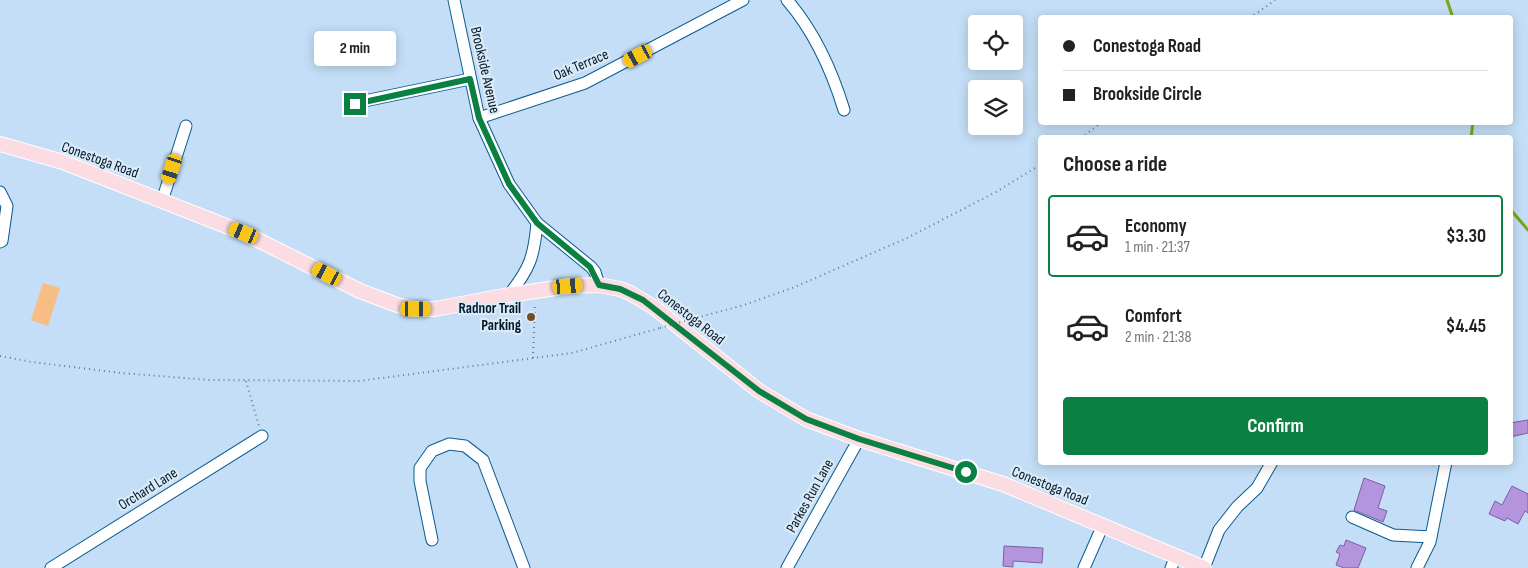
<!DOCTYPE html>
<html lang="en">
<head>
<meta charset="utf-8">
<style>
	body { margin:0; font-family:"Sofia Sans Condensed",sans-serif; background:#f2f2f2; color:#222; height:100vh; display:flex; flex-direction:column; font-size:19px; white-space:nowrap }
	* { box-sizing:border-box; margin:0 }
	p { font-size:16px; color:#767676 }
	.icon { flex:none; width:28px; height:28px; fill:none; stroke:currentColor; stroke-width:2; stroke-linecap:round; stroke-linejoin:round }
	.map { position:relative; flex:1; overflow:hidden }
	.panel { position:absolute; left:1038px; top:135px; width:475px; height:330px; display:flex; flex-direction:column; background:#fff; border-radius:5px; box-shadow:0 2px 12px #0003 }
	.panel>* { flex:none }
	.hud { position:absolute; left:1038px; top:15px; width:475px; height:110px; border-radius:5px; box-shadow:0 2px 12px #0003; display:grid; align-content:center; height:110px; padding:0 25px; background:#fff }
	.buttons { position:absolute; left:968px; top:15px; display:grid; gap:10px }
	.buttons a { display:grid; place-items:center; width:55px; height:55px; border-radius:5px; background:#fff; box-shadow:0 2px 12px #0003; font-size:25px }
	.end { position:absolute; width:22px; height:22px; margin:-11px; border:6px solid #0b8043; background:#fff; box-shadow:0 0 0 2px #fff }
	.from { border-radius:50% }
	.bubble { position:absolute; height:35px; border-radius:5px; background:#fff; box-shadow:0 2px 12px #0003; font-size:16px; font-weight:700; line-height:35px; text-align:center }
	.car { position:absolute; width:15px; height:30px; margin:-15px -8px; border-radius:6px; box-shadow:0 0 4px 1px #0007; background:linear-gradient(#f5c518 24%,#345 0 40%,#f5c518 0 76%,#345 0 86%,#f5c518 0) }
	.hud b { display:flex; align-items:center; gap:18px; height:48px; font-size:19px }
	.hud b+b { border-top:1px solid #e0e0e0 }
	.hud i { width:12px; height:12px; background:#222 }
	ul { padding:0; list-style:none }
	li { display:flex; align-items:center; gap:15px; height:82px; margin:0 10px 8px; padding:0 15px; border:2px solid transparent; border-radius:5px }
	li div { flex:1 }
	li b { display:block; font-size:19px }
	li em { font-style:normal; font-weight:700 }
	li.active { border-color:#0b8043 }
	li>.icon { width:45px; height:45px; stroke-width:1.5 }
	h2 { padding:0 25px; font-size:22px; line-height:60px }
	.cta { display:flex; gap:10px; margin-top:auto; padding:10px 25px }
	.cta a { flex:1; height:58px; border-radius:5px; background:#0b8043; color:#fff; font-size:20px; font-weight:700; line-height:58px; text-align:center }
	.map>svg:first-child { display:block }
</style>
</head>
<body>
<div class="map">
<svg width="1528" height="568" viewBox="0 0 1528 568">
	<rect width="100%" height="100%" fill="#c3def6"/>
	<!-- green -->
	<polygon fill="#f7bd84" points="43,283 60,288 48,326 31,320"/>
	<g fill="none" stroke-linecap="round" stroke-linejoin="round">
		<!-- stream -->
		<g stroke="#7fa416" stroke-width="3">
			<polyline points="1447,0 1453,18"/>
			<polyline points="1471,138 1473,122"/>
			<polyline points="1510,209 1528,230"/>
		</g>
	</g>
	<!-- building -->
	<g fill="#b594de" stroke="#7e5ea3">
		<polygon points="1528,420 1528,433 1510,437 1510,423"/>
		<polygon points="1364,478 1385,486 1378,508 1387,511 1383,522 1354,510"/>
		<polygon points="1512,486 1528,494 1528,513 1525,511 1518,524 1507,518 1505,521 1489,514 1495,501 1502,505"/>
		<polygon points="1346,540 1366,548 1358,568 1344,568 1336,565 1340,554 1336,552 1340,545 1344,546"/>
		<polygon points="1004,546 1043,548 1042,563 1013,561 1013,567 1003,566"/>
	</g>
	<g fill="none" stroke-linecap="round" stroke-linejoin="round">
		<!-- minor casing -->
		<g stroke="#095b8f" stroke-width="13">
			<g id="minor">
				<polyline points="454,0 479,118 509,184 537,223 591,267 595,272 599,285"/>
				<path d="M 787,0 C 814,31 832,71 844,110"/>
				<polyline points="355,103 470,79"/>
				<polyline points="479,118 585,83 743,0"/>
				<polyline points="0,192 7,206 2,241 0,242"/>
				<polyline points="162,201 186,126"/>
				<path d="M 509,295 C 530,268 534,257 537,223"/>
				<polyline points="1352,517 1393,535 1431,537"/>
				<polyline points="432,540 420,481 420,468 432,451 449,444 465,446 483,460 524,568"/>
				<polyline points="51,568 262,436"/>
				<polyline points="787,568 859,439"/>
				<polyline points="1084,568 1103,525"/>
				<polyline points="1171,568 1176,556"/>
				<polyline points="1204,568 1219,530 1237,507 1257,488 1272,462"/>
				<polyline points="1417,568 1430,542 1446,462"/>
			</g>
		</g>
		<!-- major casing -->
		<g stroke="#fff" stroke-width="16">
			<polyline id="major" points="0,144 63,162 244,233 360,291 397,305 416,309 435,309 509,295 569,286 599,285 620,289 630,293 655,308 759,391 806,419 859,439 1003,484 1204,568"/>
		</g>
		<!-- path -->
		<g stroke="#627c93" stroke-width="2" stroke-dasharray="1 4" stroke-linecap="butt">
			<polyline points="1250,18 1275,0"/>
			<polyline points="1081,138 1102,122"/>
			<polyline points="692,319 744,305 795,287 907,238 996,192 1040,165"/>
			<polyline points="0,356 32,362 121,373 210,380 359,381 572,353 660,328"/>
			<polyline points="533,358 535,303"/>
			<polyline points="246,381 259,426"/>
		</g>
		<!-- minor -->
		<use href="#minor" stroke="#fff" stroke-width="11"/>
		<!-- major -->
		<use href="#major" stroke="#fbdce2" stroke-width="14"/>
		<!-- path-bridge -->
		<polyline stroke="#627c93" stroke-width="2" stroke-dasharray="1 4" stroke-linecap="butt" points="660,328 692,319"/>
	</g>
	<g fill="none" stroke-linecap="round" stroke-linejoin="round">
		<!-- route -->
		<polyline stroke="#0b8043" stroke-width="6" points="355,104 470,79 479,118 509,184 537,223 590,267 599,285 620,289 643,300 759,391 806,419 859,439 966,472"/>
	</g>
	<!-- markers -->
	<circle fill="#724d28" stroke="#dceaf6" stroke-width="2" cx="531" cy="317" r="5"/>
	<g text-anchor="middle" dominant-baseline="central" stroke-width="4.5" stroke-linejoin="round" paint-order="stroke">
		<!-- street labels -->
		<g font-size="15" fill="#001a2f" stroke="#dceaf6">
			<text transform="translate(581 65) rotate(-23)">Oak Terrace</text>
			<text transform="translate(485 70) rotate(77)">Brookside Avenue</text>
			<text transform="translate(100 160) rotate(20)">Conestoga Road</text>
			<text transform="translate(691 317) rotate(38)">Conestoga Road</text>
			<text transform="translate(1050 486) rotate(22)">Conestoga Road</text>
			<text transform="translate(148 489) rotate(-32)">Orchard Lane</text>
			<text transform="translate(810 496) rotate(-61)">Parkes Run Lane</text>
		</g>
		<!-- poi labels -->
		<g font-size="15" font-weight="bold" fill="#001a2f" stroke="#dceaf6" text-anchor="end">
			<text x="521" y="308">Radnor Trail<tspan x="521" dy="17">Parking</tspan></text>
		</g>
	</g>
</svg>
<div class="buttons">
<a><svg class="icon" aria-label="locate" viewBox="0 0 24 24"><circle cx="12" cy="12" r="6"/><path d="M12 2v4M12 18v4M2 12h4M18 12h4"/></svg></a>
<a><svg class="icon" aria-label="layers" viewBox="0 0 24 24"><path d="M12 4l9 5-9 5-9-5zM3 14l9 5 9-5"/></svg></a>
</div>
<i class="end from" style="left:966px;top:472px"></i>
<i class="end" style="left:355px;top:104px"></i>
<div class="bubble" style="left:314px;top:31px;width:82px">2 min</div>
<i class="car" style="left:638px;top:56px;rotate:242deg"></i>
<i class="car" style="left:172px;top:169px;rotate:198deg"></i>
<i class="car" style="left:244px;top:233px;rotate:292deg"></i>
<i class="car" style="left:327px;top:274px;rotate:297deg"></i>
<i class="car" style="left:568px;top:286px;rotate:86deg"></i>
<i class="car" style="left:416px;top:309px;rotate:90deg"></i>
<div class="hud">
<b><i class="from"></i>Conestoga Road</b>
<b><i></i>Brookside Circle</b>
</div>
<section class="panel">
<h2>Choose a ride</h2>
<ul>
<li class="active"><svg class="icon" aria-label="car" viewBox="0 0 24 24"><path d="M5 17H2v-5l4-1 3-4h7l3 4 3 1v5h-3M9 17h6M6 11h13"/><circle cx="7" cy="17" r="2"/><circle cx="17" cy="17" r="2"/></svg><div><b>Economy</b><p>1 min · 21:37</p></div><em>$3.30</em></li>
<li><svg class="icon" aria-label="car" viewBox="0 0 24 24"><path d="M5 17H2v-5l4-1 3-4h7l3 4 3 1v5h-3M9 17h6M6 11h13"/><circle cx="7" cy="17" r="2"/><circle cx="17" cy="17" r="2"/></svg><div><b>Comfort</b><p>2 min · 21:38</p></div><em>$4.45</em></li>
</ul>
<div class="cta"><a>Confirm</a></div>
</section>
</div>
</body>
</html>
